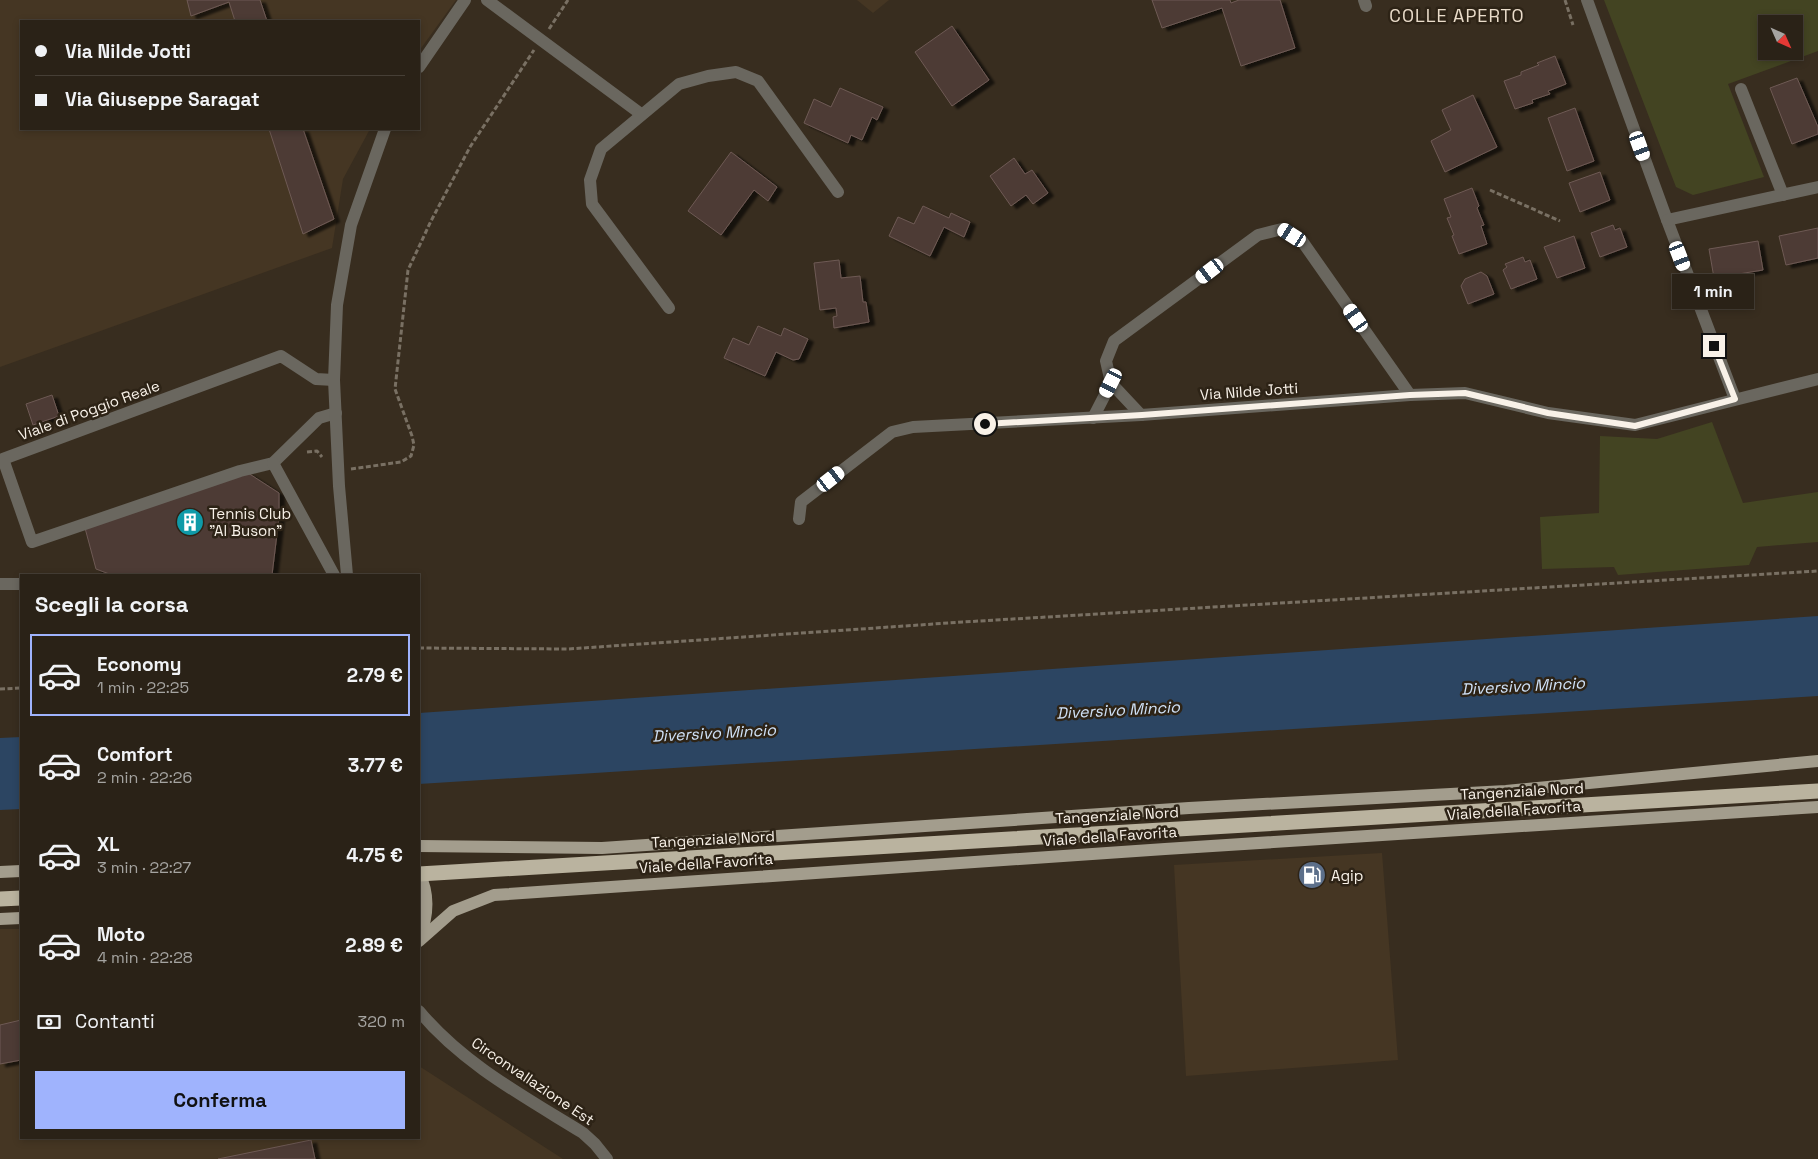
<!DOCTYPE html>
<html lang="it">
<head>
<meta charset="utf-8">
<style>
	body { margin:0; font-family:"Space Grotesk",sans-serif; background:#362f24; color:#f1f3f6; height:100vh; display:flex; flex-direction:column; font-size:19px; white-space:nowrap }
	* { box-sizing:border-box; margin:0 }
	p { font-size:16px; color:#a5a4a1 }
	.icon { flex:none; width:28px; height:28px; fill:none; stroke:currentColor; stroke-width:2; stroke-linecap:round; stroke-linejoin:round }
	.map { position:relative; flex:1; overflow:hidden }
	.panel { position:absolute; left:20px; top:574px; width:400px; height:565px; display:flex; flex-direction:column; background:#2a2217; border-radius:0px; box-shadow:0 2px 8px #0003,0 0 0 1px #463f36 }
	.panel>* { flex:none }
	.banner { position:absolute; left:20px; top:20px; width:400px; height:110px; border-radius:0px; box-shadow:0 2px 8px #0003,0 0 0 1px #463f36; display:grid; align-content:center; height:110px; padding:0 15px; background:#2a2217 }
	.needle { width:32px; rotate:135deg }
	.fabs { position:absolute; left:1758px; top:15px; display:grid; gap:10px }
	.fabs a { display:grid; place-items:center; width:45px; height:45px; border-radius:0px; background:#2a2217; box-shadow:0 2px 8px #0003,0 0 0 1px #463f36; font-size:25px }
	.end { position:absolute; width:22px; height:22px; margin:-11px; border:6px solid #f8f1e8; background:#111; box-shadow:0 0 0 2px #111 }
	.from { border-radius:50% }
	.bubble { position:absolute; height:35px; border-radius:0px; background:#2a2217; box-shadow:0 2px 8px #0003,0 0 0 1px #463f36; font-size:16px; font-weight:700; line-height:35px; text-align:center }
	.car { position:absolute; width:15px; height:30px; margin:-15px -8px; border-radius:6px; box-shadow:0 0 4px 1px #0007; background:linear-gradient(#fff 24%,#345 0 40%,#fff 0 76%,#345 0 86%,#fff 0) }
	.banner b { display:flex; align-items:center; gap:18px; height:48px; font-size:19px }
	.banner b+b { border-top:1px solid #463f36 }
	.banner i { width:12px; height:12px; background:#f1f3f6 }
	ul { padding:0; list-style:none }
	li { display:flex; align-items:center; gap:15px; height:82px; margin:0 10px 8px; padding:0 5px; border:2px solid transparent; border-radius:0px }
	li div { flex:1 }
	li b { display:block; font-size:19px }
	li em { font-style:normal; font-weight:700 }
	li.on { border-color:#9fb3fd }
	li>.icon { width:45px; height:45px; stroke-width:1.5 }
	h2 { padding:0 15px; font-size:22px; line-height:60px }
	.pay { display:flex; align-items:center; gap:12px; height:55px; padding:0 15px; font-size:19px }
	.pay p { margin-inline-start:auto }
	.button { display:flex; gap:10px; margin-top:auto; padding:10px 15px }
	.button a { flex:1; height:58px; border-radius:0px; background:#9fb3fd; color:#111; font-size:20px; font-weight:700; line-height:58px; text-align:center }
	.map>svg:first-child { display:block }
</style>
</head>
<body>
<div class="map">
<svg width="1818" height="1159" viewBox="0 0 1818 1159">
	<defs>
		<filter id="shadow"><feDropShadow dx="5.5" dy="3" stdDeviation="1" flood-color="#0009"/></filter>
	</defs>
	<rect width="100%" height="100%" fill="#382d1f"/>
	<!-- built -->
	<g fill="#453623">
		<polygon points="0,0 456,0 419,51 419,21 21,21 21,129 370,129 343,179 332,248 0,367"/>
		<polygon points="857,0 889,0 873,13"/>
		<polygon points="1382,853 1398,1060 1186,1076 1174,865"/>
		<polygon points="0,929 21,929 21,1138 419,1138 419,1066 563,1159 0,1159"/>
	</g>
	<!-- green -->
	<g fill="#434422" fill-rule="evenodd">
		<path d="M 1604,0 L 1818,0 L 1818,51 L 1728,84 L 1764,177 L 1693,195 L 1676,187 ZM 1766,24 L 1794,24 L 1794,51 L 1766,51 Z"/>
		<polygon points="1712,422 1743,503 1818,492 1818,542 1757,547 1749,565 1618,575 1614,567 1542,569 1540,517 1599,513 1600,436 1657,439"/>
	</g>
	<!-- water -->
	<g fill="#2c4562">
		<polygon points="1818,616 1818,696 419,784 419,713"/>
		<polygon points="21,737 21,809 0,810 0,738"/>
	</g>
	<!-- building -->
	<g fill="#4d3a35" stroke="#6e5a54" filter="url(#shadow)">
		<polygon points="187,0 260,0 267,21 235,21 229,2 191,16"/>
		<polygon points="1152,0 1230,0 1231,3 1239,0 1280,0 1295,48 1241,66 1222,8 1162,28"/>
		<polygon points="952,26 989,80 952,106 915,52"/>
		<polygon points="1555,56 1566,84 1548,91 1550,94 1532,100 1533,103 1515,109 1504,81 1521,75 1521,72 1539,65 1537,63"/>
		<polygon points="1797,78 1818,127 1818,134 1792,144 1770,88"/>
		<polygon points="840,88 883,107 877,120 872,117 862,140 851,135 848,143 804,123 814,99 831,107"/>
		<polygon points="1473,95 1497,147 1445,172 1431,141 1451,130 1442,110"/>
		<polygon points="1575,108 1594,161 1567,171 1548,118"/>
		<polygon points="269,129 303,129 334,219 303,234"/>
		<polygon points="731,152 777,187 768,201 754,190 721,235 688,211"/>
		<polygon points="1014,158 1025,174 1032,170 1048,193 1033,204 1026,195 1011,206 990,176"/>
		<polygon points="1600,172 1610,200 1580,212 1569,183"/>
		<polygon points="1472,188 1479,206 1477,208 1484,225 1481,226 1487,244 1459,254 1452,236 1454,235 1447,218 1451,217 1444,199"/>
		<polygon points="923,206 949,218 951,213 970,222 964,237 944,227 930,256 889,236 898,217 914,224"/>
		<polygon points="1613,225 1615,230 1620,228 1627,247 1600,257 1591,233"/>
		<polygon points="1818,228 1818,258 1786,265 1779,236"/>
		<polygon points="1574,236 1585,268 1557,278 1544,247"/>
		<polygon points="1758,241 1763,270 1714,278 1709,249"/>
		<polygon points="1523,257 1525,262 1530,260 1537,279 1511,289 1503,270 1507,267 1505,264"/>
		<polygon points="839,260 841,278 860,276 863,302 866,302 869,322 834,328 833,317 837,316 836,308 820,310 814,263"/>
		<polygon points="1481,272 1487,276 1494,294 1468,304 1461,286 1465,279"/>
		<polygon points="758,326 781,336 784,328 808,339 799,359 793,360 776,352 765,376 724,358 733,338 749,345"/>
		<polygon points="52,395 59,416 33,425 26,404"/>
		<polygon points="248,473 279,493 279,517 272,575 112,575 96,569 85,528"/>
		<polygon points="21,1020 21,1060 0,1064 0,1025"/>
		<polygon points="311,1140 315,1159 218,1159"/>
	</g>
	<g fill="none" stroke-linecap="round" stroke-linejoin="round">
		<!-- path -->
		<g stroke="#797063" stroke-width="3" stroke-dasharray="5 2.5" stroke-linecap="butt">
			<polyline points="1565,0 1573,25"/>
			<polyline points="549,29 568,0"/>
			<polyline points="1490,190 1560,221"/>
			<polyline points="307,452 317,451 322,457"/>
			<polyline points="351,469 401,462 411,456 414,445 412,436 395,389 408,270 431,221 470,147 534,50"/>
			<polyline points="419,648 568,649 963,622 1818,571"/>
			<polyline points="0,689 21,688"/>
		</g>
		<!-- minor -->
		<g stroke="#6a675f" stroke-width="12">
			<polyline points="487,0 641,114"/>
			<polyline points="1364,0 1366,6"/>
			<polyline points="1587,0 1667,220 1735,399"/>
			<polyline points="419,67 465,0"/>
			<polyline points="1741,89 1783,195"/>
			<polyline points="1667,220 1818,187"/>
			<polyline points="669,308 592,204 590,180 601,149 679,84 708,76 736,72 758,81 838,192"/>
			<polyline points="334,380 316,379 281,356 3,459 32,542 240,471 273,463 319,418 336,413"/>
			<polyline points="1111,383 1141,415"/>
			<polyline points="1093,418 1111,383 1106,361 1114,341 1258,235 1282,229 1302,241 1410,395"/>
			<polyline points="273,463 334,575"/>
			<polyline points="799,519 801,502 892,432 913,427 1141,415 1410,395 1465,393 1548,413 1635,425 1818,379"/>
			<polyline points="347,575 339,486 334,380 337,305 351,225 385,129"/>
			<polyline points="0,584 21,584"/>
			<path d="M 419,1011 C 463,1064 525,1097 583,1133 L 595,1144 L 607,1159"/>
		</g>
		<!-- major -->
		<g stroke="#a39d8d" stroke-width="12">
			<polyline points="419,846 602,848 1189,808 1506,791 1818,761"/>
			<polyline points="0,872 21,871"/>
			<path d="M 419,873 C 430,895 428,917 419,939"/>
			<polyline points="0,919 21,918"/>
			<polyline points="419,941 453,911 494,895 1165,849 1818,807"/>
		</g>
		<!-- highway -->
		<polyline stroke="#bab39f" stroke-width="15" points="0,899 21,898"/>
		<!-- highway-bridge -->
		<polyline stroke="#bab39f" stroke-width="15" points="419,874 1818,791"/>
	</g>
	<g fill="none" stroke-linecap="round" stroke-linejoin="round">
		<!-- route -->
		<polyline stroke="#f8f1e8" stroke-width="6" points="985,424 1142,415 1410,395 1465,393 1548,413 1635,426 1735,399 1714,346"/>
	</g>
	<!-- icons -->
	<defs>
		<g id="building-disc" transform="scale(1.4375)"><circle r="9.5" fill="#0f9aa8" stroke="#2d2316"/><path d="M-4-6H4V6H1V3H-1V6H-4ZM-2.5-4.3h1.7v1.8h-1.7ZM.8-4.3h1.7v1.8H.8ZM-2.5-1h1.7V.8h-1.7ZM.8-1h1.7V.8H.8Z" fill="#fff"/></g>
		<g id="fuel-disc" transform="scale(1.4375)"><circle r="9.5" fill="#5c6f8a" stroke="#2d2316"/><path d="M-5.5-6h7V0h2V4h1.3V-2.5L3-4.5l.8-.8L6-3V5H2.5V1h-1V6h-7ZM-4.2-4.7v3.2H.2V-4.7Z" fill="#fff"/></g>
	</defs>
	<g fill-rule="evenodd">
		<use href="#building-disc" x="190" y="522"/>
		<use href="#fuel-disc" x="1312" y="875"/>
	</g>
	<g text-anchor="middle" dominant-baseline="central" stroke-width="5" stroke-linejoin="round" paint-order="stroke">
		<!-- street labels -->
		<g font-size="15" fill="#f8f1e8" stroke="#2d2316">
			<text transform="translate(1249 391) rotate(-4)">Via Nilde Jotti</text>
			<text transform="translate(89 410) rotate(-20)">Viale di Poggio Reale</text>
			<text transform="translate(1522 791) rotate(-3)">Tangenziale Nord</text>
			<text transform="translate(1514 810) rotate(-4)">Viale della Favorita</text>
			<text transform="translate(1117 815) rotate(-3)">Tangenziale Nord</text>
			<text transform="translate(1110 836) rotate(-4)">Viale della Favorita</text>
			<text transform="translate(713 839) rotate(-3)">Tangenziale Nord</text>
			<text transform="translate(706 863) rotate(-4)">Viale della Favorita</text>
			<text transform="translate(533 1081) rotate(34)">Circonvallazione Est</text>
		</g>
		<!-- poi labels -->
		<g font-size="15" fill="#f8f1e8" stroke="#2d2316" text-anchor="start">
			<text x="209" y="513">Tennis Club<tspan x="209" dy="17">"Al Buson"</tspan></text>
			<text x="1331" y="875">Agip</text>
		</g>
		<!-- water labels -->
		<g font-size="16" font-style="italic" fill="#d0e2f8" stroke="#2d2316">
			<text transform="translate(1523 686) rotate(-3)">Diversivo Mincio</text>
			<text transform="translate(1118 710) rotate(-3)">Diversivo Mincio</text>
			<text transform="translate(714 733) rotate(-3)">Diversivo Mincio</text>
		</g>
		<!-- quarter labels -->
		<g font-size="18" letter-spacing="1" fill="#eadcca" stroke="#2d2316">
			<text x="1457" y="15">COLLE APERTO</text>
		</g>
	</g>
</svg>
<div class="fabs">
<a><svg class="needle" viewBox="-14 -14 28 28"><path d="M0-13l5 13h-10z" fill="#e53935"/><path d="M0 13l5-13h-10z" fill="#a5a4a1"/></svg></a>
</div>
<i class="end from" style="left:985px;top:424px"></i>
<i class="end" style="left:1714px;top:346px"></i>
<div class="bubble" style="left:1672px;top:274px;width:82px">1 min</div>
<i class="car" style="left:1640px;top:146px;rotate:160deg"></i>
<i class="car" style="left:1292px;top:235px;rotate:302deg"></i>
<i class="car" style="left:1680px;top:256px;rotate:159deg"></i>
<i class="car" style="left:1210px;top:271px;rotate:233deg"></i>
<i class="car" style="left:1356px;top:318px;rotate:325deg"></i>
<i class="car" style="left:1111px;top:383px;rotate:207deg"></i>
<i class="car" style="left:831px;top:479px;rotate:52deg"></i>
<div class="banner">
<b><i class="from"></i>Via Nilde Jotti</b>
<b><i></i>Via Giuseppe Saragat</b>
</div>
<section class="panel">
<h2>Scegli la corsa</h2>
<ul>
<li class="on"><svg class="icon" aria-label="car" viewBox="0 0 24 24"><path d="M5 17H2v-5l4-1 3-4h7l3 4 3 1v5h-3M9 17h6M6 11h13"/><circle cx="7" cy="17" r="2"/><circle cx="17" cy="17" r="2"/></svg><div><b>Economy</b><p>1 min · 22:25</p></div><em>2.79 €</em></li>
<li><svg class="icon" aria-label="car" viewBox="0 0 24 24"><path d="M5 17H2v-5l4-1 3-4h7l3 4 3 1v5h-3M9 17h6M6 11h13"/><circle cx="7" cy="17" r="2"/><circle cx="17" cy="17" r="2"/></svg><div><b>Comfort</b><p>2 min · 22:26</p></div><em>3.77 €</em></li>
<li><svg class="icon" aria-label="car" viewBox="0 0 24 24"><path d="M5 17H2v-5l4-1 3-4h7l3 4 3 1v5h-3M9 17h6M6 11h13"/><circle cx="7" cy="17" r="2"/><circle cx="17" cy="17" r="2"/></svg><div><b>XL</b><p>3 min · 22:27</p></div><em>4.75 €</em></li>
<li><svg class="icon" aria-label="car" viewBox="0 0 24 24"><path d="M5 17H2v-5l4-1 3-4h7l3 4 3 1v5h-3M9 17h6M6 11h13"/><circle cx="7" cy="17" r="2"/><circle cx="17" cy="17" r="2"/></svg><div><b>Moto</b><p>4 min · 22:28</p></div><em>2.89 €</em></li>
</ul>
<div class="pay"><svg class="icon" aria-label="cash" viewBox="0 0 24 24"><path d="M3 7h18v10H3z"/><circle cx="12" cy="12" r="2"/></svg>Contanti<p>320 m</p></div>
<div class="button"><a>Conferma</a></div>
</section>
</div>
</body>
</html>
